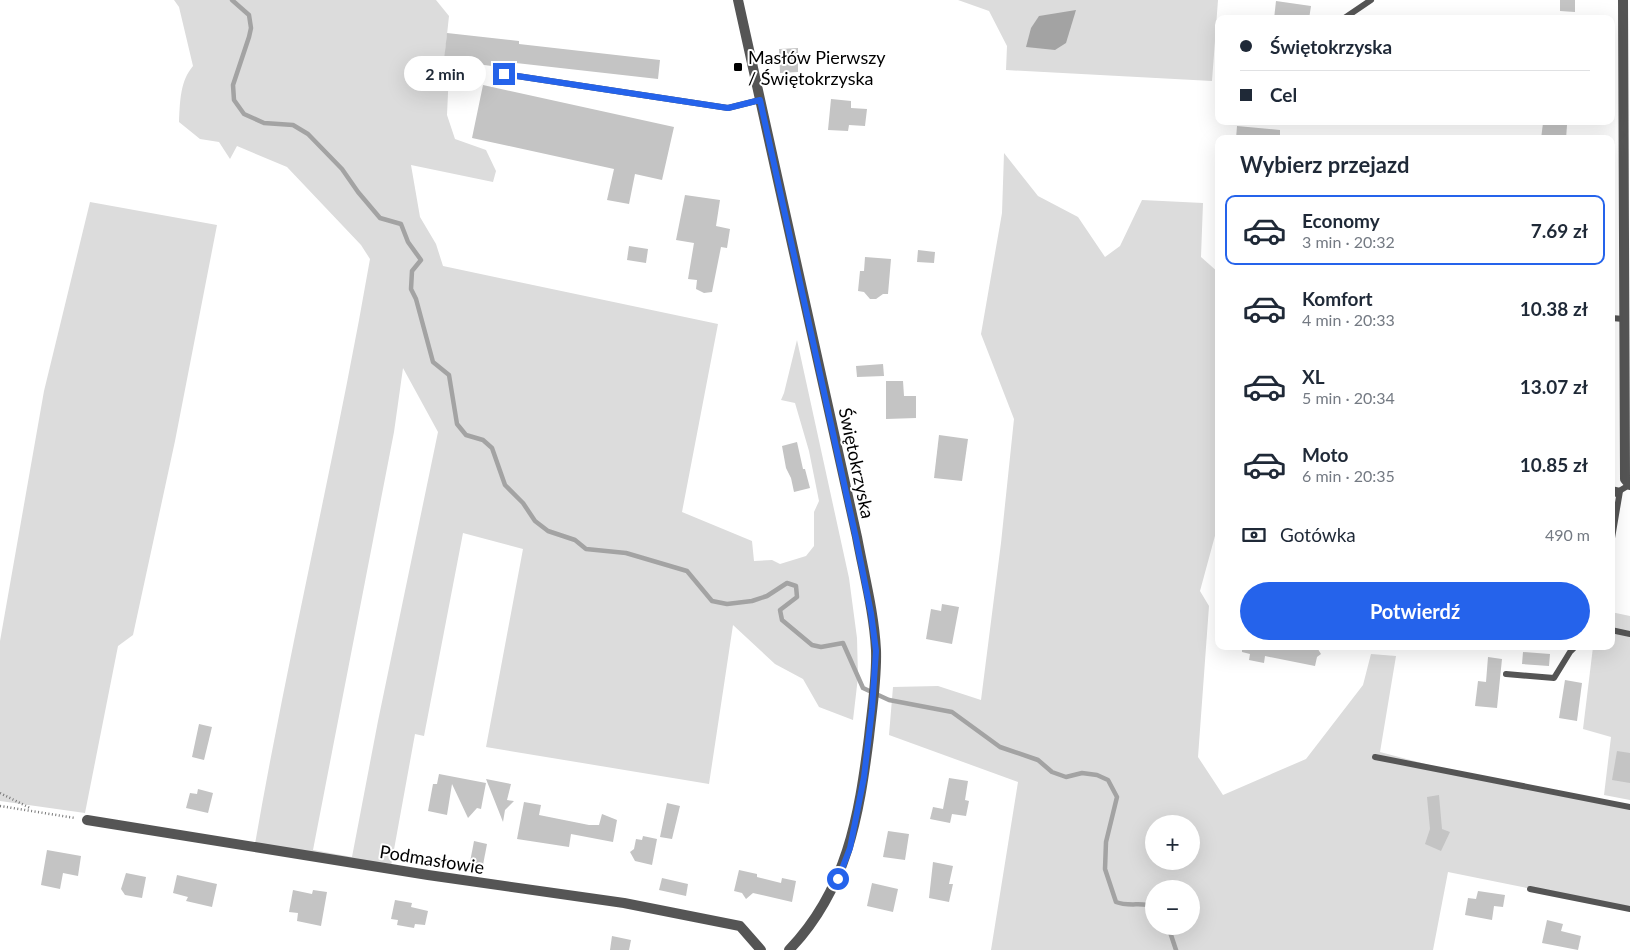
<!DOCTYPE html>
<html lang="pl">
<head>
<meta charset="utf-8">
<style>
	body { margin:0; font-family:Lato,sans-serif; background:#f6f6f7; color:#1f2937; height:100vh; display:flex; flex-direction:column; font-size:19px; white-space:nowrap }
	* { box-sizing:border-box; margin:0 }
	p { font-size:16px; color:#747a83 }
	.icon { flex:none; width:28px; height:28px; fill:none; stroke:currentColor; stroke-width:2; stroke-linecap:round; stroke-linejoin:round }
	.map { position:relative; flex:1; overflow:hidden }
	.details { position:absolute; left:1215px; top:135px; width:400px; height:515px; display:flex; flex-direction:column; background:#fff; border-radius:10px; box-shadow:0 5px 20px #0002 }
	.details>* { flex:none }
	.banner { position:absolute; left:1215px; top:15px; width:400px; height:110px; border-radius:10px; box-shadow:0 5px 20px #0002; display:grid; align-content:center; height:110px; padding:0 25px; background:#fff }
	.buttons { position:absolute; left:1145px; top:815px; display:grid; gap:10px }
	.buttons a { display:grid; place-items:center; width:55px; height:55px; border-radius:50%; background:#fff; box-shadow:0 5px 20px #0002; font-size:25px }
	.end { position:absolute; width:22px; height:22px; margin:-11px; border:6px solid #2563eb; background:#fff; box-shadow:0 0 0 2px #fff }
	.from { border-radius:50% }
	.bubble { position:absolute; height:35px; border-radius:18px; background:#fff; box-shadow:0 5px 20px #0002; font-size:16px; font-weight:700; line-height:35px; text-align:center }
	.banner b { display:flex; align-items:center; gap:18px; height:48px; font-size:19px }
	.banner b+b { border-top:1px solid #e0e1e3 }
	.banner i { width:12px; height:12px; background:#1f2937 }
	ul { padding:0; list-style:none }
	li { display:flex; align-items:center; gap:15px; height:70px; margin:0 10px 8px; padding:0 15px; border:2px solid transparent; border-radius:10px }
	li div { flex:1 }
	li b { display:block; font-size:19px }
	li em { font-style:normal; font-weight:700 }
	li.on { border-color:#2563eb }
	li>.icon { width:45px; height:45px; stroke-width:1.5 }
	h2 { padding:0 25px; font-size:22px; line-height:60px }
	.pay { display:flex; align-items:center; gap:12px; height:55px; padding:0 25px; font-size:19px }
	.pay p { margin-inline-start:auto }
	.action { display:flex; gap:10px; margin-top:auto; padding:10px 25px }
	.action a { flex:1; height:58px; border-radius:30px; background:#2563eb; color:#fff; font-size:20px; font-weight:700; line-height:58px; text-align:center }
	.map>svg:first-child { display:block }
</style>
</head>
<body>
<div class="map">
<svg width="1630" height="950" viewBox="0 0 1630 950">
	<rect width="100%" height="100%" fill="#fff"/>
	<!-- green -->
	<g fill="#dcdcdc" fill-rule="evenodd">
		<path d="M 174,0 L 436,0 L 449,16 L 445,53 L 449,71 L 447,115 L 455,139 L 486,150 L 496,171 L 493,182 L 411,165 L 420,217 L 436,244 L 443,266 L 718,324 L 682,512 L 752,541 L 754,561 L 772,560 L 780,564 L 806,556 L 814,546 L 814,512 L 819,501 L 809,451 L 795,403 L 781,400 L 784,393 L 797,340 L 849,578 L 857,638 L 858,677 L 853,720 L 819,707 L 803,679 L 775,664 L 733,625 L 709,784 L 486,747 L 523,549 L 463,533 L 424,736 L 415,734 L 391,866 L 255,844 C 289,648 336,455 370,259 L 361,245 L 287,167 L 237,146 L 230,159 L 219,142 L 200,139 L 179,122 C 180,102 180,81 193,66 L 179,7 ZM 403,368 L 438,432 L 378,721 L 352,857 L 313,850 L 394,432 Z"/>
		<polygon points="958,0 1218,0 1212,81 1006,70 1007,46 989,11"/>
		<path d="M 1004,153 L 1038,196 L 1078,217 L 1105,257 L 1120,246 L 1142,200 L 1203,203 L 1201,257 L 1219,273 L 1219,521 L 1200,591 L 1209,606 L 1198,757 L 1223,795 L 1306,759 L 1363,685 L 1371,654 L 1396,656 L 1380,752 L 1471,776 L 1630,807 L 1630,909 L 1448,872 L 1433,950 L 991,950 L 1018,782 L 889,735 L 893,687 L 938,686 L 981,700 L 1001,543 L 1014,419 L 981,334 L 1002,213 ZM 1154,824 L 1191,824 L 1191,861 L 1154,861 ZM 1154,889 L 1191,889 L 1191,926 L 1154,926 Z"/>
		<polygon points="90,202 217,225 175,441 133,635 118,646 85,813 0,801 0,641 44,391"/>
		<polygon points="1611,612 1630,616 1630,800 1604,795 1611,737 1583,729 1593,647 1611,646"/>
	</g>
	<!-- water -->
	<polygon fill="#a3a3a3" points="1076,10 1066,43 1055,50 1026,47 1031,28 1039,16"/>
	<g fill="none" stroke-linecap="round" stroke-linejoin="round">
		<!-- stream -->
		<g stroke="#a3a3a3" stroke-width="4.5">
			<path d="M 232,0 L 249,15 L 251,28 L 249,37 L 233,85 L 234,100 L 244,114 L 264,123 L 293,125 L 308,134 L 342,169 L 358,192 L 380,218 L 401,224 L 408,242 L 421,260 L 412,271 L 411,289 L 416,299 L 433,362 L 449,375 L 457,424 L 466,435 L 483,440 L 492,448 L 505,485 L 523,503 L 535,521 L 548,531 L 575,540 L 586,549 L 626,553 L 687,571 L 712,601 L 727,604 L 752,601 L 767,596 L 787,583 L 796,586 L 797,597 L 780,610 L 782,620 L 812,645 L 821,647 L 843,643 L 863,688 L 889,700 L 952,712 L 1000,747 L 1038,760 L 1052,772 L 1066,777 L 1082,773 L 1097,775 L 1108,780 L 1117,797 L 1106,842 L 1105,869 L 1116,902 C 1128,907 1141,902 1154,906"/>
			<polyline points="1168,926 1176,950"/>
		</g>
	</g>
	<!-- building -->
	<g fill="#c4c4c4">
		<polygon points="1560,0 1575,0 1575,12 1560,11"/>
		<polygon points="1276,1 1311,6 1309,19 1274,19"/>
		<polygon points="447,33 519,41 519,44 660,60 658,79 516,63 516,69 444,60"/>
		<polygon points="798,48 798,72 780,73 779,49"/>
		<polygon points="483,85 674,127 662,180 635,174 629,204 607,200 614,169 472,138"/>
		<polygon points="831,99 851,101 851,108 867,109 865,126 849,125 848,131 828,130"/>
		<polygon points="1543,123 1567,125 1566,139 1541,139"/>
		<polygon points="1237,126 1280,130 1280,139 1236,139"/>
		<polygon points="685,195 720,200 716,226 730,229 727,248 721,247 712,292 704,293 696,289 697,280 688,279 694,243 676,240"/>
		<polygon points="629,246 648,249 646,263 627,260"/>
		<polygon points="918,250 935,252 934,263 917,262"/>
		<polygon points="865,257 891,259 888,294 883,294 876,299 870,299 864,292 858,291 860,271 864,271"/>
		<polygon points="883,364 884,376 857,377 856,366"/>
		<polygon points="886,381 903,381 904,396 916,396 916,418 886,419"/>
		<polygon points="939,435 968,439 962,481 934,478"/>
		<polygon points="797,442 803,469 805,469 810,488 794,492 791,478 786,468 782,446"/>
		<polygon points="942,604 959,607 952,644 926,639 931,609 941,611"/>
		<polygon points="1242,646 1316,646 1321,654 1317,657 1315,666 1265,656 1264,663 1249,660 1250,654 1242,652"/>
		<polygon points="1523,652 1550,654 1549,666 1522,664"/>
		<polygon points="1488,657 1502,659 1497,708 1475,706 1478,681 1486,682"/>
		<polygon points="1565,680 1582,683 1577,721 1559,718"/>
		<polygon points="199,724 212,727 204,760 192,757"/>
		<polygon points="1617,751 1630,753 1630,783 1612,780"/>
		<polygon points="439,774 486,783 481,809 477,808 468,818 452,784 447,815 428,811 433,784 437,784"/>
		<polygon points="949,778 968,781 965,800 969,801 966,816 952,814 950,823 930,819 933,807 943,809"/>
		<polygon points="486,779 511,784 507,800 514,801 505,810 503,822"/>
		<polygon points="198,789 213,793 208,813 186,808 190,793 197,794"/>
		<polygon points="1439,795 1442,829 1450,832 1441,851 1425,844 1430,829 1427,797"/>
		<polygon points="524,802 541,805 539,815 589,825 599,825 602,814 617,820 613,842 571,834 569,847 517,839"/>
		<polygon points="667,803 680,806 672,839 660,837"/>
		<polygon points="888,831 909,834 905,860 883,857"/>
		<polygon points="643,836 657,839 652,865 635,861 630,852 634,849 636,839 642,840"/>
		<polygon points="474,841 487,844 483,865 470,862"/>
		<polygon points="47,850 81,856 78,876 63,873 60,889 41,885"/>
		<polygon points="933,862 953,866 949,884 953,884 949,902 929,898"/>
		<polygon points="739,870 757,874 757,877 781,883 782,878 796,881 792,902 753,893 746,899 742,893 734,891"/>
		<polygon points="126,873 146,877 142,898 125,895 121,889"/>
		<polygon points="177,875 217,884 212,907 186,901 188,897 173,893"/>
		<polygon points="662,878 688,884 686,896 659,890"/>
		<polygon points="872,883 898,889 893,912 867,906"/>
		<polygon points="293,890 312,894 313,890 327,892 321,926 297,921 298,913 289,912"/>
		<polygon points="1478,891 1505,895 1503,907 1494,906 1492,920 1465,915 1468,898 1476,899"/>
		<polygon points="395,900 412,903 411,907 428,911 425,925 415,924 414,928 397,925 398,920 391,919"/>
		<polygon points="1547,920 1563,924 1561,931 1581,936 1578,950 1542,943"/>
		<polygon points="612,936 631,940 629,950 610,950"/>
	</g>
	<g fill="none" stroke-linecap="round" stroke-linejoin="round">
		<!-- path -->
		<g stroke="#777" stroke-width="2.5" stroke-dasharray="1 2.5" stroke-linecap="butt">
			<polyline points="0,793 30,808"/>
			<polyline points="0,806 75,818"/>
		</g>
		<!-- service -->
		<g stroke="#555" stroke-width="6">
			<polyline points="1343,19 1371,0"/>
			<polyline points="504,74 728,108 760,100"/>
			<polyline points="1611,318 1624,319"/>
			<polyline points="1611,489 1620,491 1611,544"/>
			<polyline points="1611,496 1629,485"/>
			<polyline points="1611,630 1630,634"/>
			<polyline points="1506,674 1554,678 1570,652 1576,646"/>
			<polyline points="1375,757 1630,807"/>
			<polyline points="1530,889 1630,909"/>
		</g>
		<!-- minor -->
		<g stroke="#555" stroke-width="10">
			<polyline points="1623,0 1625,479 1630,485"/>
			<polyline points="87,820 428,875 624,903 740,926 761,950"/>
		</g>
		<!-- tertiary -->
		<path stroke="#555" stroke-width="10" d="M 738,0 L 857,537 C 864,575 874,612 876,650 C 877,679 872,709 869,737 C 859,816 847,890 789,950"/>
	</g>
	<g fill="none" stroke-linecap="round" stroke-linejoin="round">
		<!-- route -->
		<polyline stroke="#2563eb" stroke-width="6" points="504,74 728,108 760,100 856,538 871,613 876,651 872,709 864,777 850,848 838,879"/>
	</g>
	<!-- markers -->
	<rect fill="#000" stroke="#fff" stroke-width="2" x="733" y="62" width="10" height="10" rx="2.5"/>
	<g text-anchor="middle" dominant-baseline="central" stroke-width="4" stroke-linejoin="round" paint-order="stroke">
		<!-- poi labels -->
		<g font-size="18" fill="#000" stroke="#fff" text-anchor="start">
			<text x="748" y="57">Masłów Pierwszy<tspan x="748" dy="21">/ Świętokrzyska</tspan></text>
		</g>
		<!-- street labels -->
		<g font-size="18" fill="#000" stroke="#fff">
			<text transform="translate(857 463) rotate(78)">Świętokrzyska</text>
			<text transform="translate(432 859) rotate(9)">Podmasłowie</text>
		</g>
	</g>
</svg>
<div class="buttons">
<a>+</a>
<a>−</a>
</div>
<i class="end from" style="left:838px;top:879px"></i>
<i class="end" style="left:504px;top:74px"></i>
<div class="bubble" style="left:404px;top:56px;width:82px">2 min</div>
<div class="banner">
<b><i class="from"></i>Świętokrzyska</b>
<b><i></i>Cel</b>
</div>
<section class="details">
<h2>Wybierz przejazd</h2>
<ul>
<li class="on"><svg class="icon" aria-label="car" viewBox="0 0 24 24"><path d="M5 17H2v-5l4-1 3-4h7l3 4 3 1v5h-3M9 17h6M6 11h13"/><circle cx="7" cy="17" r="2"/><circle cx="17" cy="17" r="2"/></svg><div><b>Economy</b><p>3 min · 20:32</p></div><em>7.69 zł</em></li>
<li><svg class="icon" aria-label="car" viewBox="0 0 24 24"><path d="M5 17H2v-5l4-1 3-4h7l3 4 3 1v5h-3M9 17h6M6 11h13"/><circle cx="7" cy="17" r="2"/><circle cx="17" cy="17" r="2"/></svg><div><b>Komfort</b><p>4 min · 20:33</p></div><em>10.38 zł</em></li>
<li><svg class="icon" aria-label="car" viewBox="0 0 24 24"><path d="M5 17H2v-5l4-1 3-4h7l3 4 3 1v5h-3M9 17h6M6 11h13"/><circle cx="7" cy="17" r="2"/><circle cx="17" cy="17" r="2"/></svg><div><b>XL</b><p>5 min · 20:34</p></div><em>13.07 zł</em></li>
<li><svg class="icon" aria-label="car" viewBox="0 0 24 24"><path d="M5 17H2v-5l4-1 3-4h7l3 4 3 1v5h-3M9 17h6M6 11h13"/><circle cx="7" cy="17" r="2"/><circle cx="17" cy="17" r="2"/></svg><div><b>Moto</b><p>6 min · 20:35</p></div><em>10.85 zł</em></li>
</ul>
<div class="pay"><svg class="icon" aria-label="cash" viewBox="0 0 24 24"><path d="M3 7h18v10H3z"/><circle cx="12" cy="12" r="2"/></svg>Gotówka<p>490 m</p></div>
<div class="action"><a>Potwierdź</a></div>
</section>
</div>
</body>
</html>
